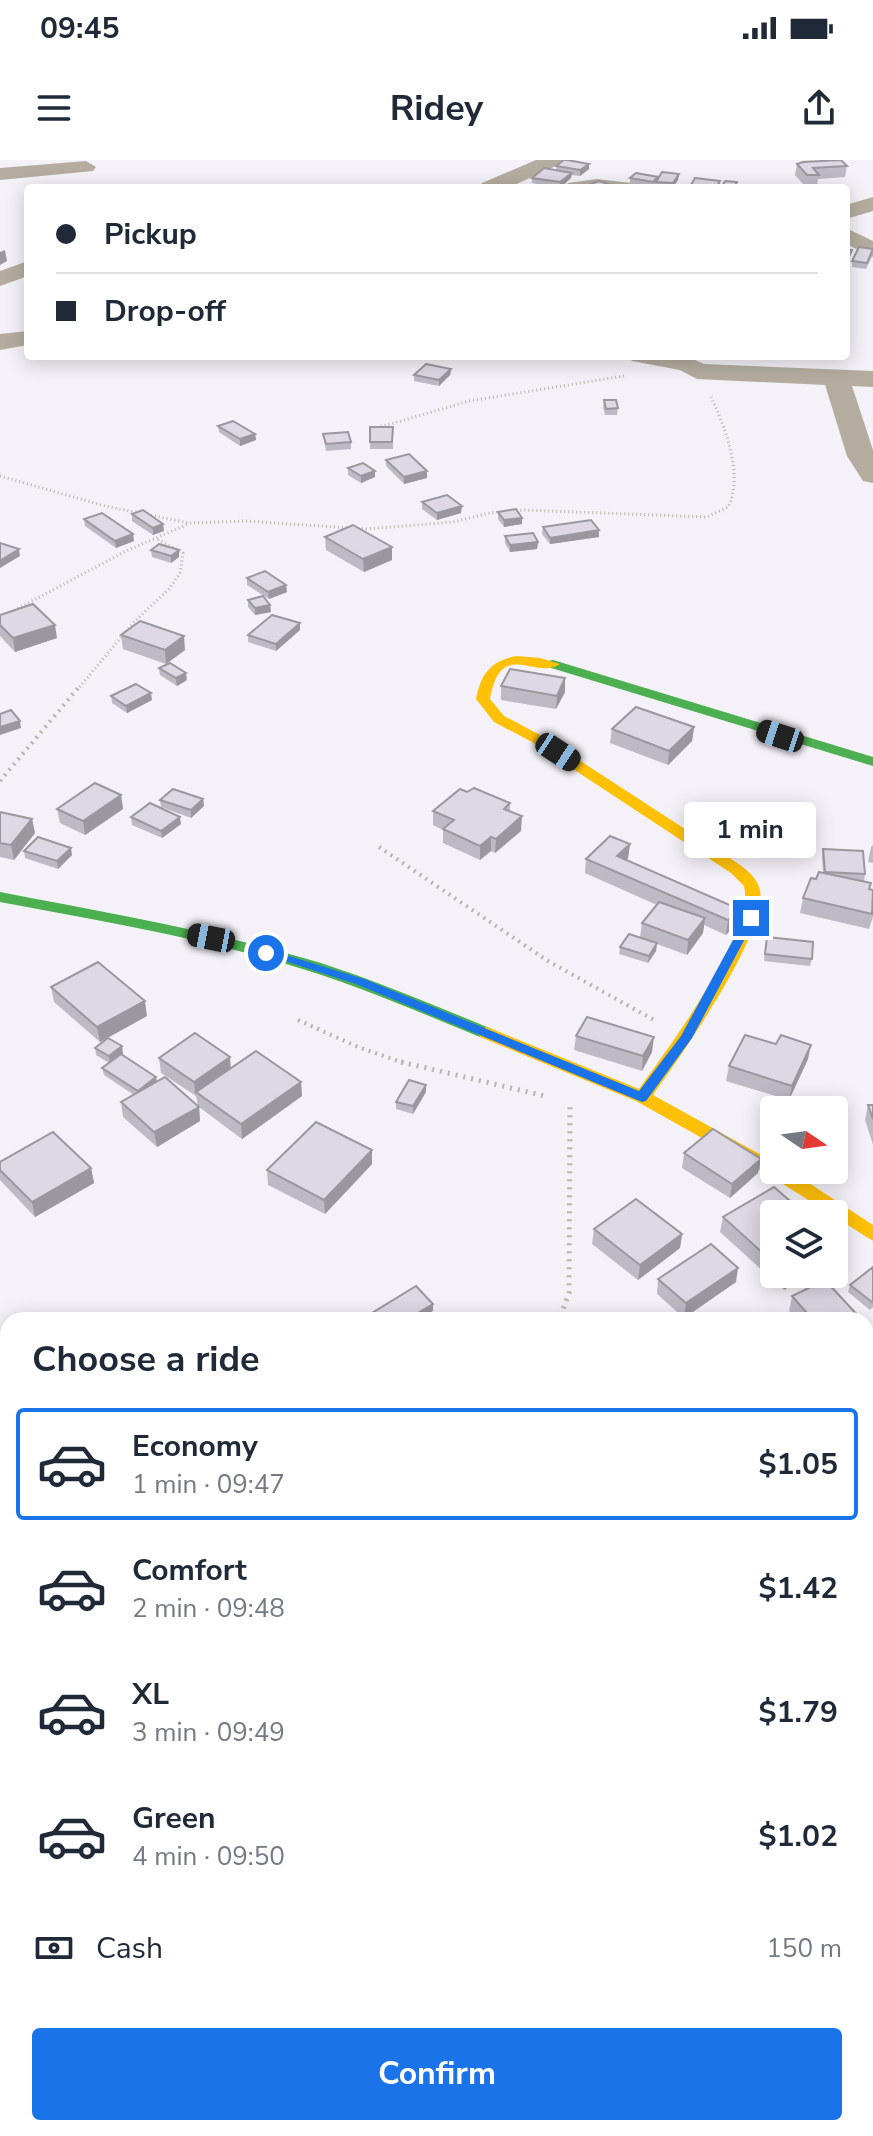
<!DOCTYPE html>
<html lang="en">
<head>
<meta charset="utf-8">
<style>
	body { margin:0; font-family:"Nunito Sans",sans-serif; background:#f6f6f7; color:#1f2937; height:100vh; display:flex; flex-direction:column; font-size:30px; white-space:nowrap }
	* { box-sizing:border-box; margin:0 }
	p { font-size:26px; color:#747a83 }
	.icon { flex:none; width:44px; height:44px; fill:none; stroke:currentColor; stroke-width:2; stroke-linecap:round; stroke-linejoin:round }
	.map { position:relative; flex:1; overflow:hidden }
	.sheet { position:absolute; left:0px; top:1152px; width:874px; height:824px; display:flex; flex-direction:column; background:#fff; border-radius:24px 24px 0 0; box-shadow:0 4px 20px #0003 }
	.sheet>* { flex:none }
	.guide { position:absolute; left:24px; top:24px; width:826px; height:176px; border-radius:8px; box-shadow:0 4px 20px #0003; display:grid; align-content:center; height:176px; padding:0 32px; background:#fff }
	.needle { width:52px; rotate:103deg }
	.tools { position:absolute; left:760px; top:936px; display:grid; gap:16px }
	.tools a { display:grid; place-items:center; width:88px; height:88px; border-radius:8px; background:#fff; box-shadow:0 4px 20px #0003; font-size:40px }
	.end { position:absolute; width:36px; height:36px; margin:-18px; border:10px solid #1a73e8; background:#fff; box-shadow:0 0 0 4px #fff }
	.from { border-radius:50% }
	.bubble { position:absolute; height:56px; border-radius:8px; background:#fff; box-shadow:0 4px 20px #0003; font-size:26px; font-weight:700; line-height:56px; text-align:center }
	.car { position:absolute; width:24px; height:48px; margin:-24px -12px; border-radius:10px; box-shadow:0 0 6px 2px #0007; background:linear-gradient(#222 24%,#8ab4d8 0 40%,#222 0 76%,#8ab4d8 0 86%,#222 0) }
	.guide b { display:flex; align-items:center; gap:28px; height:76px; font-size:30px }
	.guide b+b { border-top:2px solid #e0e1e3 }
	.guide i { width:20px; height:20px; background:#1f2937 }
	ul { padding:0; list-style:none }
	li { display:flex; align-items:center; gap:24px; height:112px; margin:0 16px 12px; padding:0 16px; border:4px solid transparent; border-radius:8px }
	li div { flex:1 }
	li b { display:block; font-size:30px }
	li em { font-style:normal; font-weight:700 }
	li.selected { border-color:#1a73e8 }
	li>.icon { width:72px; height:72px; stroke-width:1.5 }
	h2 { padding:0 32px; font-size:36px; line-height:96px }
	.pay { display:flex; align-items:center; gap:20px; height:88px; padding:0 32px; font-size:30px }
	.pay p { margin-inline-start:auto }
	.primary-button { display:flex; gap:16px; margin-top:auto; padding:16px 32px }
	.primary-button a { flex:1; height:92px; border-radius:8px; background:#1a73e8; color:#fff; font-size:32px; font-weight:700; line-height:92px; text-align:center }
	.status { display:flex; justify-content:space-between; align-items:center; height:56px; padding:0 40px; background:#fff; direction:ltr }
	.status svg { height:22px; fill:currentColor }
	header { display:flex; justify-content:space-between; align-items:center; height:104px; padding:0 32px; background:#fff; font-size:36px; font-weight:700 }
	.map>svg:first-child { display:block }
</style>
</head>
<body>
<div class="status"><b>09:45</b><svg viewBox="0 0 49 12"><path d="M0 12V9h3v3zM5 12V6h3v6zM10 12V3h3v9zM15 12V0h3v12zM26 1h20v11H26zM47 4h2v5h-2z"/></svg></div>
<header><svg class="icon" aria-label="menu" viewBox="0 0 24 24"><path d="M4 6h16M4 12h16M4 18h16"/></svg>Ridey<svg class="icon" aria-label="share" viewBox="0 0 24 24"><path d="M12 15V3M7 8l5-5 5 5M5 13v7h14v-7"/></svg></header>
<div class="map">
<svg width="873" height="1976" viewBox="0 0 873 1976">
	<rect width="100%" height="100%" fill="#f4f1f8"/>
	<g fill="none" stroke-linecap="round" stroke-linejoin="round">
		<!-- path-far3 -->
		<g stroke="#b8b4af" stroke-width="3" stroke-dasharray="1 3" stroke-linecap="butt">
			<polyline points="377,268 469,241 624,216"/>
			<path d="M 0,316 L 105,346 L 189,363 L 246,361 L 366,369 L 453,362 L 490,353 L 524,350 L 707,357 L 728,347 C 744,317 725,266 711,237"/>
			<polyline points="0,458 126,391 188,364"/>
			<polyline points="77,530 134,462 170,428 180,413 183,393 157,379"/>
		</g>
		<!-- path-far2 -->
		<g stroke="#b8b4af" stroke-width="4" stroke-dasharray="2 5" stroke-linecap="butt">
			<polyline points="0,621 78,528"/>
			<polyline points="379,687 548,801 654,860"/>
			<polyline points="298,860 358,887 407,904"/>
		</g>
		<!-- path-far1 -->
		<g stroke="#b8b4af" stroke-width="5" stroke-dasharray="2 6" stroke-linecap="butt">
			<polyline points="401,902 545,936"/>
			<polyline points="553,1160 562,1152 569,1133 570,942"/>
		</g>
		<!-- path -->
		<g stroke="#b8b4af" stroke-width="7" stroke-dasharray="3 8" stroke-linecap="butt">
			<polyline points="866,1461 873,1467"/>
			<polyline points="866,1901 873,1907"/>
			<polyline points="661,1968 662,1976"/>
		</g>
		<!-- street -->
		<g fill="#b4ad9f" fill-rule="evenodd">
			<polygon points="536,0 563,0 560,4 508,28 479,28 482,23"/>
			<polygon points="86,1 96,7 93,11 0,20 0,8"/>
			<polygon points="597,19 631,23 634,28 565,28 568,23"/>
			<polygon points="873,37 873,51 846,59 846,45"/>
			<polygon points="846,68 873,81 873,97 846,84"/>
			<polygon points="28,101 28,116 0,126 0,111"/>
			<polygon points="28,171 28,185 0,190 0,174"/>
			<polygon points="628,196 686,196 704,204 873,211 873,227 852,226 873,290 873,323 863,321 847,296 825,225 697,219 680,210 632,201"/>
			<polygon points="873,1571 873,1628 866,1631 866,1574"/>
			<polygon points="0,1817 8,1819 8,1883 0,1881"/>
			<polygon points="333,1968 401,1968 402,1976 334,1976"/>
		</g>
		<!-- fast -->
		<g fill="#4caf50" fill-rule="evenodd">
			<polygon points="553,500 873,597 873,606 548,507 548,501"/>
			<path d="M 0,732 C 108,753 216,771 321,803 C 379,822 436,846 492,869 L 494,873 L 486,879 L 480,877 C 416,851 353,823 286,804 C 192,776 96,760 0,742 Z"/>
		</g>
		<!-- slow -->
		<path fill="#ffc107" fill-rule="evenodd" d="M 516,496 L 540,498 L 560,504 C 536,521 501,477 490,539 L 504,556 L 542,576 L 728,697 C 740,705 754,713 759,727 C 774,765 677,901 653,935 L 774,1002 L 774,1010 L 789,1010 L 873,1065 L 873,1081 L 775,1019 L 636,941 L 480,877 L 478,873 L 486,867 L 492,869 L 639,929 C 666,891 756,771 744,726 L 731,713 L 532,582 L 494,562 L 476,539 C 481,514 490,501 516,496 Z"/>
	</g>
	<!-- wall -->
	<g fill="#bebac3">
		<polygon points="797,4 847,6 845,17 818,19 817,26 805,26 795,15"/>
		<polygon points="556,6 589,9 580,16 571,15 571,18 560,28 532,23 532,18 556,10"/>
		<polygon points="679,14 678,20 673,28 656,27 656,24 652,27 630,24 630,18"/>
		<polygon points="720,21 718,28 691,28 691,25"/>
		<rect x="591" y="24" width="17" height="4"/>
		<polygon points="873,95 866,109 852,107 852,101"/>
		<polygon points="451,209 450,215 439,226 414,221 414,215"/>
		<polygon points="604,240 618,248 617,255 605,255 603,247"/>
		<polygon points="218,266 255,274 256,280 240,286 219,272"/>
		<rect x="370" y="267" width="23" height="22"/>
		<polygon points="323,274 351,282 351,289 326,291"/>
		<polygon points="386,300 427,311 427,318 404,324 386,306"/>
		<polygon points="348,308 375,317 361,323 348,315"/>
		<polygon points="422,342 461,353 437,360 422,349"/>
		<polygon points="498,352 522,364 504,367 498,359"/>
		<polygon points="132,354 164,371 153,375 132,361"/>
		<polygon points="84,359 134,381 116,388 85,366"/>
		<polygon points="543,367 599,377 550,384 542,374"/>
		<polygon points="505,376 538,382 537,389 510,392 505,383"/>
		<polygon points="325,377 392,387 392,400 364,412 326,390"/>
		<polygon points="151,390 179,390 179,397 171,403 152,397"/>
		<polygon points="247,418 286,425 287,432 269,439 247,425"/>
		<polygon points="248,440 270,445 271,452 255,455 248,447"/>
		<polygon points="0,455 57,478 15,492 0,476"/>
		<polygon points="300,463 300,470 276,491 248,482 248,475"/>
		<polygon points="121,475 185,490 166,504 123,489"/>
		<polygon points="159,508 187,520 177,526 160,515"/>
		<polygon points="501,526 565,532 556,549 501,540"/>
		<polygon points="111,536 152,540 127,553 112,543"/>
		<polygon points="694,567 692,581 668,605 610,583 612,569"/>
		<polygon points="467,632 510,643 510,651 521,671 495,693 491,691 480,700 443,683 443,670 433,665 433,651"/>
		<polygon points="121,635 123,649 85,675 60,663 57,649"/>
		<polygon points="203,639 204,646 191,658 161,647 160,640"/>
		<polygon points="0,652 32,659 35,673 14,700 0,697"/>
		<polygon points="131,657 181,664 162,678 132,665"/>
		<polygon points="630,684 628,698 627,700 737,763 726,775 704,765 703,773 687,795 657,784 656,791 648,803 619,794 620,787 640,778 642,763 657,745 585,713 586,699"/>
		<polygon points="873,685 873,703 868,702 871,687"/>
		<polygon points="823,689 865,714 864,722 870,730 873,757 869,769 800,753 803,738 816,719 823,713 822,697"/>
		<polygon points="24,691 72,695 58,709 25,698"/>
		<polygon points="767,777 812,799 810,806 764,801"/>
		<polygon points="51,827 147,856 100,882 54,842"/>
		<polygon points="576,876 652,892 642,911 574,890"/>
		<polygon points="95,888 123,894 122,895 156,917 157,922 198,946 196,936 161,913 159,898 231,908 301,922 302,936 242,979 199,947 200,961 157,987 123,957 121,942 134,935 104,915 102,908 109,903 96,895"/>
		<polygon points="808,899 789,940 726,921 729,906"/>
		<polygon points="426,932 413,954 396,949 396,942"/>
		<polygon points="868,945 873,945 873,985 865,960"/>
		<polygon points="684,993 758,1013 730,1038 682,1008"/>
		<polygon points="0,1002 91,1008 94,1023 35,1057 0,1020"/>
		<polygon points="372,1004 325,1054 268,1025 267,1010"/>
		<polygon points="774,1054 774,1114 809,1114 784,1130 720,1072 723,1057"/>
		<polygon points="594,1069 682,1074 680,1088 638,1120 592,1084"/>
		<polygon points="873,1107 873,1147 870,1150 848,1132 850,1125"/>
		<polygon points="658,1119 736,1122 684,1158 657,1134"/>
		<polygon points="792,1136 862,1160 797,1160 789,1151"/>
		<polygon points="866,1165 873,1236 868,1238 866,1236"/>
		<polygon points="866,1327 873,1327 873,1400 866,1394"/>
		<polygon points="800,1968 821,1968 817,1976 812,1976"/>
		<polygon points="850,1968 866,1968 873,1976 850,1976"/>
	</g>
	<!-- shaded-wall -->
	<g fill="#9b979f">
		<polygon points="589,4 589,9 580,16 580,10"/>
		<polygon points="572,13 571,18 560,28 560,22"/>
		<polygon points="679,14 678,20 672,28 673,23"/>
		<polygon points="5,90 7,101 0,105 0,92"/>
		<polygon points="451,209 450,215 439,226 439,220"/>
		<polygon points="255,274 256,280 240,286 240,279"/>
		<polygon points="375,311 375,317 361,323 361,316"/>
		<polygon points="427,311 427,318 404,324 404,317"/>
		<polygon points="462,346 461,353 437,360 437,353"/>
		<polygon points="522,358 522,364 504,367 504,360"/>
		<polygon points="163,364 164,371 153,375 153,368"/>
		<polygon points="599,370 599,377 550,384 550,378"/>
		<polygon points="133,374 134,381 116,388 115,381"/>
		<polygon points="538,382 537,389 510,392 510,385"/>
		<polygon points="392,387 392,400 364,412 363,399"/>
		<polygon points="19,389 20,396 0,408 0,401"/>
		<polygon points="179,390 179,397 171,403 171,396"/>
		<polygon points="286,425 287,432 269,439 268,432"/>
		<polygon points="270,445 271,452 255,455 255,448"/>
		<polygon points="300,463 300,470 276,491 276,484"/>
		<polygon points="55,465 57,478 15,492 13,478"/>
		<polygon points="184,476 185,490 166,504 165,490"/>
		<polygon points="186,513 187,520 177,526 176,518"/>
		<polygon points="565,518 565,532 556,549 557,536"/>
		<polygon points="151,533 152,540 127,553 126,546"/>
		<polygon points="20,561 21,568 0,575 0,567"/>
		<polygon points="694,567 692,581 668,605 669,591"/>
		<polygon points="121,635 123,649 85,675 83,661"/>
		<polygon points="203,639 204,646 191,658 191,650"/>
		<polygon points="522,656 521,671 495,693 496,679"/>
		<polygon points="180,657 181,664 162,678 161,671"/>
		<polygon points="32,659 35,673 14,700 11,685"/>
		<polygon points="491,677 491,691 480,700 480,686"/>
		<polygon points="630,684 628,698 616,710 617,696"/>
		<polygon points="71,688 72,695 58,709 57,701"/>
		<polygon points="739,749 737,763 726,775 728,760"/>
		<polygon points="705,758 703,773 687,795 688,780"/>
		<polygon points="657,783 656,791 648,803 649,796"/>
		<polygon points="145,841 147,856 100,882 97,867"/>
		<polygon points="654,877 652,892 642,911 643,896"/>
		<polygon points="811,885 808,899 789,940 792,926"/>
		<polygon points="122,886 123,894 110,904 109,896"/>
		<polygon points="230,897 231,911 196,932 196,936 194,922"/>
		<polygon points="156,917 157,925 139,938 138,931"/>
		<polygon points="301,922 302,936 242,979 241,964"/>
		<polygon points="426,925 426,932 413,954 413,946"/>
		<polygon points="199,947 200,961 157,987 154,972"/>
		<polygon points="372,990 372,1004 325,1054 324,1040"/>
		<polygon points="761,999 758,1013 730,1038 732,1024"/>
		<polygon points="91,1008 94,1023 35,1057 32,1042"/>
		<polygon points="682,1074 680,1088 638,1120 640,1105"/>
		<polygon points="839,1083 836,1098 834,1099 834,1086"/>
		<polygon points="738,1108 736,1122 684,1158 686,1143"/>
		<polygon points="789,1114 809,1114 784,1130 787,1115"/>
		<polygon points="433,1144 433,1151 418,1160 406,1160"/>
		<polygon points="872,1224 873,1224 873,1236 868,1238"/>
		<polygon points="873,1532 873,1541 866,1546 866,1537"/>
	</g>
	<!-- building -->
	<g fill="#ddd8e3" stroke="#9b979f" stroke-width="2">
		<polygon points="564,0 567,0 589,4 580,10 556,6"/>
		<polygon points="841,0 847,6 813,8 819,15 807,15 797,4 803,2"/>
		<polygon points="544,8 572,13 560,22 532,18"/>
		<polygon points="662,12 679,14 673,23 656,22"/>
		<polygon points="636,13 658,17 653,22 630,18"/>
		<polygon points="695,18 720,21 716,28 691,25"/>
		<polygon points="599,21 608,24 601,27 591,24"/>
		<polygon points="725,21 737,22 734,28 721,28"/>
		<polygon points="859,87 873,89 867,103 852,101"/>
		<polygon points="846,89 852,90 847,101 846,101"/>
		<polygon points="426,204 451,209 439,220 414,215"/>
		<polygon points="604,240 616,240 618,248 606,249"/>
		<polygon points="233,261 255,274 240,279 218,266"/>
		<polygon points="370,267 393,267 392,282 370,282"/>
		<polygon points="348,272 351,282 326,284 323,274"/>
		<polygon points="409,294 427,311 404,317 386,300"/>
		<polygon points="363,303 375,311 361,316 348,308"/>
		<polygon points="447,335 462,346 437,353 422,342"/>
		<polygon points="516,349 522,358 504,360 498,352"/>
		<polygon points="143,350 163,364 153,368 132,354"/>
		<polygon points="102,353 133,374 115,381 84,359"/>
		<polygon points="591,360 599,370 550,378 543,367"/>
		<polygon points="353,365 392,387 363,399 325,377"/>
		<polygon points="533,373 538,382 510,385 505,376"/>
		<polygon points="0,383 19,389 0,401"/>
		<polygon points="159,384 179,390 171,396 151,390"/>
		<polygon points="265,411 286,425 268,432 247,418"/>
		<polygon points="263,436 270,445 255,448 248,440"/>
		<polygon points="33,444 55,465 13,478 0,465 0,455"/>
		<polygon points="272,455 300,463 276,484 248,475"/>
		<polygon points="140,461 184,476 165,490 121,475"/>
		<polygon points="170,503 186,513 176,518 159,508"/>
		<polygon points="510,509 565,518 557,536 501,526"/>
		<polygon points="136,524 151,533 126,546 111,536"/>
		<polygon points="636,547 694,567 669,591 612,569"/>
		<polygon points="11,550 20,561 0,567 0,554"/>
		<polygon points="95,623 121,635 83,661 57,649"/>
		<polygon points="474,628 510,643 504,649 522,656 496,679 491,677 480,686 443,669 454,660 433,651 460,629 467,632"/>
		<polygon points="173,629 203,639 191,650 160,640"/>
		<polygon points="150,643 180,657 161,671 131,657"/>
		<polygon points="0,652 32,659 11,685 0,683"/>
		<polygon points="610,676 630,684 617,696 739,749 728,760 586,699"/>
		<polygon points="38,677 71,688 57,701 24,691"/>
		<polygon points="823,689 863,691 865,714 825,712"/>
		<polygon points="819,712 871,723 869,729 873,730 872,754 803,738 811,718 816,719"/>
		<polygon points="659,742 705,758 688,780 642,763"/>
		<polygon points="629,774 657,783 649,796 620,787"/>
		<polygon points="767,777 813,782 812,799 765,794"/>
		<polygon points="98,802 145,841 97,867 51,827"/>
		<polygon points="587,857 654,877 643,896 576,876"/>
		<polygon points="195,873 230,897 194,922 159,898"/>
		<polygon points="745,875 776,884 781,875 811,885 792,926 729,906"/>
		<polygon points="108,878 122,886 109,896 95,888"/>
		<polygon points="256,891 301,922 241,964 196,932"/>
		<polygon points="121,894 156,917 138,931 102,908"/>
		<polygon points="165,917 199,947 154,972 121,942"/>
		<polygon points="409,920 426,925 413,946 396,942"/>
		<polygon points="868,945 873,945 873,959"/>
		<polygon points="316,962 372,990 324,1040 267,1010"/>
		<polygon points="713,969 761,999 732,1024 684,993"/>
		<polygon points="53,972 91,1008 32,1042 0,1010 0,1002"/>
		<polygon points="774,1027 805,1054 774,1054 774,1103 723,1057"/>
		<polygon points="636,1039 682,1074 640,1105 594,1069"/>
		<polygon points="711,1084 738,1108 686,1143 658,1119"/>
		<polygon points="873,1107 873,1141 872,1142 850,1125"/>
		<polygon points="825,1120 862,1160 813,1160 792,1136"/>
		<polygon points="416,1126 433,1144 406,1160 366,1160 364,1158"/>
		<polygon points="866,1165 873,1172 873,1224 872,1224 866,1218"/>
		<polygon points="869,1324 873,1327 873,1383 866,1377 866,1367 869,1365 866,1362 866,1327"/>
		<polygon points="868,1495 873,1501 873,1532 866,1537 866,1497"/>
		<polygon points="866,1955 873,1956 873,1976 856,1976 856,1968 866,1968"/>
		<polygon points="738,1968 778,1968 788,1976 733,1976"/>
	</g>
	<!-- route -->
	<polygon fill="#1a73e8" points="751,755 756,758 692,878 646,941 642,942 356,824 260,793 266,789 364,819 639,931 681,876 745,758"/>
</svg>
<div class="tools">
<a><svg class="needle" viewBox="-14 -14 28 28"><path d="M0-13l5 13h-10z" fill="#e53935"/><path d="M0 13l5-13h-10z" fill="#747a83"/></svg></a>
<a><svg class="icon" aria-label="layers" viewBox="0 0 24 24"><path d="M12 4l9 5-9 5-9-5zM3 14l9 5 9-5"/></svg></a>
</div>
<i class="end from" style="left:266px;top:793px"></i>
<i class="end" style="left:751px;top:758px"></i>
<div class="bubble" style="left:684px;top:642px;width:132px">1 min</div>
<i class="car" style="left:780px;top:576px;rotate:288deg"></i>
<i class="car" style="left:558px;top:592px;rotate:123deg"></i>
<i class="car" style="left:211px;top:778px;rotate:281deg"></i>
<div class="guide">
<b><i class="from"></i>Pickup</b>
<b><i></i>Drop-off</b>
</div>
<section class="sheet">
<h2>Choose a ride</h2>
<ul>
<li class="selected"><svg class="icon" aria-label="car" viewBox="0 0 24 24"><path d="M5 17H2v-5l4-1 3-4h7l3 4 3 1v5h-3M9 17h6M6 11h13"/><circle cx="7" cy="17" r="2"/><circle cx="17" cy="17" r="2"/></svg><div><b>Economy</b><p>1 min · 09:47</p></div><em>$1.05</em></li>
<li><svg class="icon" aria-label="car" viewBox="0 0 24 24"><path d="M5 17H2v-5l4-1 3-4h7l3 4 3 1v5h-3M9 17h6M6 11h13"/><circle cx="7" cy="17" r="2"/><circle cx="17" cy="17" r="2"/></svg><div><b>Comfort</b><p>2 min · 09:48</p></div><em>$1.42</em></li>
<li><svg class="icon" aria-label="car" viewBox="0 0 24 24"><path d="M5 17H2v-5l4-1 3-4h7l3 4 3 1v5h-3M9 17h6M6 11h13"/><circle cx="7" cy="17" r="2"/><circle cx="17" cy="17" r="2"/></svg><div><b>XL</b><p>3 min · 09:49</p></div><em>$1.79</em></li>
<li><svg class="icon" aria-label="car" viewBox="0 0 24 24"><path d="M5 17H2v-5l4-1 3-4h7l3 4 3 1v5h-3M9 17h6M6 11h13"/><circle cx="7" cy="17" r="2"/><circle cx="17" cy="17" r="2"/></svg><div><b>Green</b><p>4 min · 09:50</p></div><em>$1.02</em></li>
</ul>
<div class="pay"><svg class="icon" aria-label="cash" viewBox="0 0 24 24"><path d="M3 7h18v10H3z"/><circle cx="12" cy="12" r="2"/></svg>Cash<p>150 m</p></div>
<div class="primary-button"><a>Confirm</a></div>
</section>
</div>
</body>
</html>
